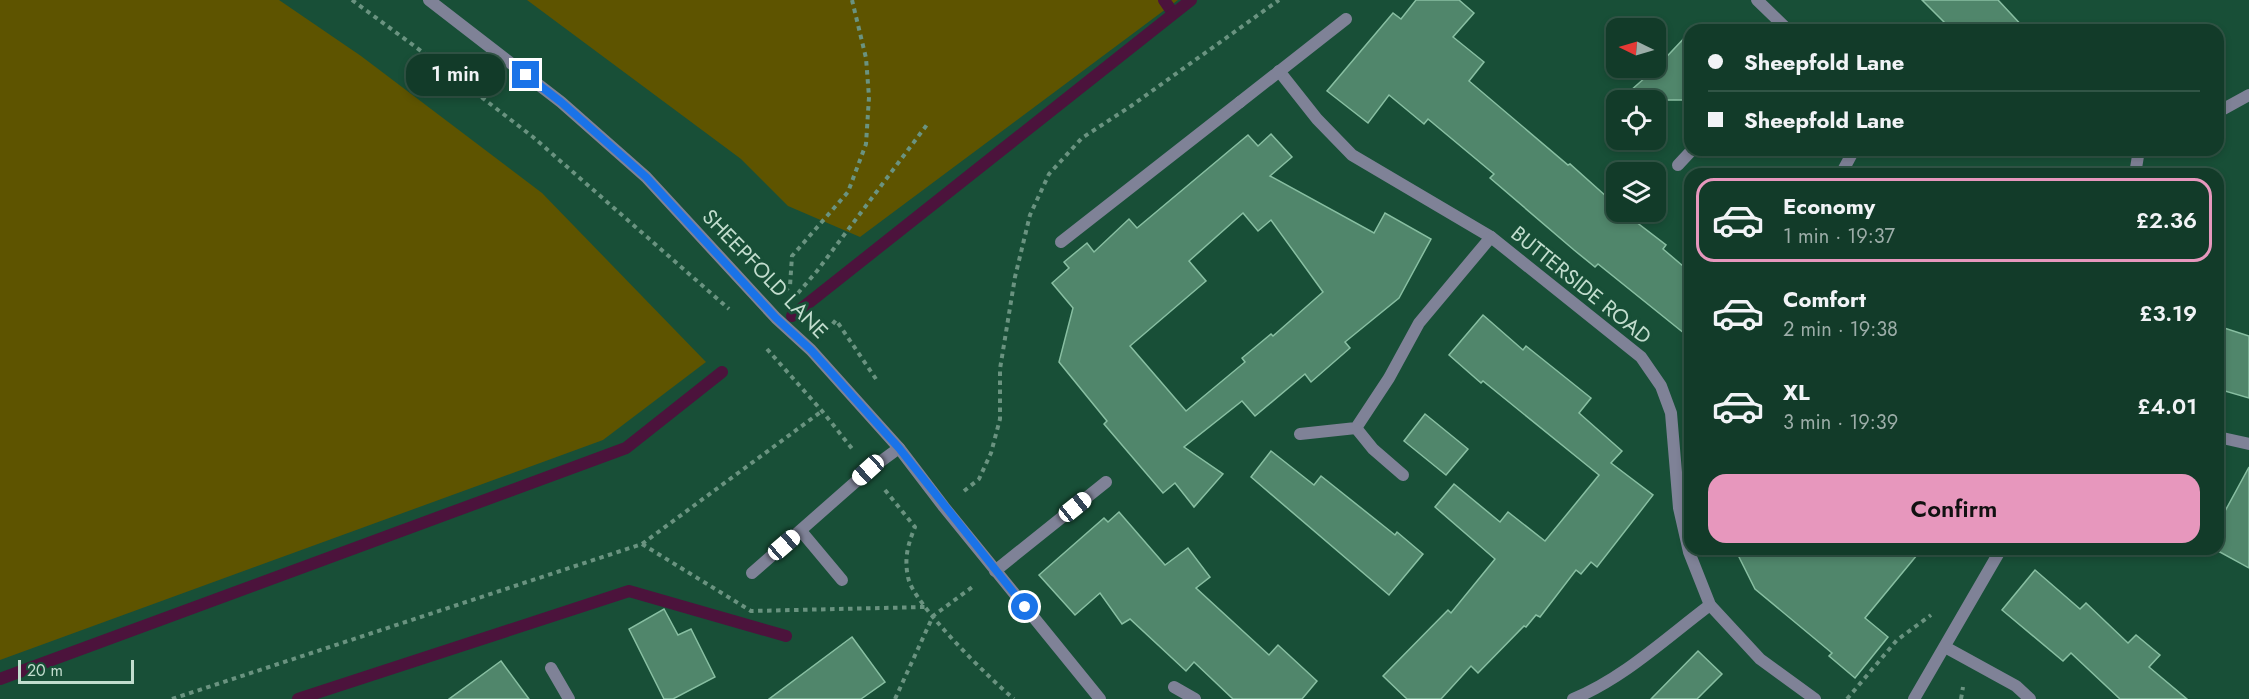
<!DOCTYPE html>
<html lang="en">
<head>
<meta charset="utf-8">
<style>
	body { margin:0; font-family:Jost,sans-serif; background:#1b4231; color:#f1f3f6; height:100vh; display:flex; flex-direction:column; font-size:22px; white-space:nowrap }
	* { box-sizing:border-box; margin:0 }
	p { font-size:20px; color:#9cada8 }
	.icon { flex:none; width:33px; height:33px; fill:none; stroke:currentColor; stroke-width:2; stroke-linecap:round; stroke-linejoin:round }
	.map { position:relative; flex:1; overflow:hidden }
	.panel { position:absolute; left:1684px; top:168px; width:540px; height:387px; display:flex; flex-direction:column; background:#123b29; border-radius:18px; box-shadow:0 3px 9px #0003,0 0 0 2px #315546 }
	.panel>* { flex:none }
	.guide { position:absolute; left:1684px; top:24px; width:540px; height:132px; border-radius:18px; box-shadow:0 3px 9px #0003,0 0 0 2px #315546; display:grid; align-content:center; height:132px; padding:0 24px; background:#123b29 }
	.needle { width:39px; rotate:275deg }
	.buttons { position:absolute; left:1606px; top:18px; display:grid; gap:12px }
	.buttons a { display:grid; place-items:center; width:60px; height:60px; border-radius:12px; background:#123b29; box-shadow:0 3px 9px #0003,0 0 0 2px #315546; font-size:30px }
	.scale { position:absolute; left:18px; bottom:15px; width:116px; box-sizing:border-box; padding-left:6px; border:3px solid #c2ddce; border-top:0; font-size:16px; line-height:21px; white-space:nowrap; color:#c2ddce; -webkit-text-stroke:4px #184f37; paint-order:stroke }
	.end { position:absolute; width:27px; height:27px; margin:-14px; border:8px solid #1a73e8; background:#fff; box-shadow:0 0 0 3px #fff }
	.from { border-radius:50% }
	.bubble { position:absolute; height:42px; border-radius:18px; background:#123b29; box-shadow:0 3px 9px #0003,0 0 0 2px #315546; font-size:20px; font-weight:600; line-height:42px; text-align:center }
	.car { position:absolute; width:18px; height:36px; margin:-18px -9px; border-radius:8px; box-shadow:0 0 4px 2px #0007; background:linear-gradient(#fff 24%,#345 0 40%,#fff 0 76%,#345 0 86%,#fff 0) }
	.guide b { display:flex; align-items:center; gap:21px; height:57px; font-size:22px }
	.guide b+b { border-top:2px solid #315546 }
	.guide i { width:15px; height:15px; background:#f1f3f6 }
	ul { padding:10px 0 0; list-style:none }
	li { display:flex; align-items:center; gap:18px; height:84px; margin:0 12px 9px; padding:0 12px; border:3px solid transparent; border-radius:18px }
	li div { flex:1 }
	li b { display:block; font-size:22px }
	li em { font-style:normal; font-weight:600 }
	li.on { border-color:#e797bd }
	li>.icon { width:54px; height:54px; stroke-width:1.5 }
	.action { display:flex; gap:12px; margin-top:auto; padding:12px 24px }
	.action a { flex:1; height:69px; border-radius:18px; background:#e797bd; color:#111; font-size:24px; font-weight:600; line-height:69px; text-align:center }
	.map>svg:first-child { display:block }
</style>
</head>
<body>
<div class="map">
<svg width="2249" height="699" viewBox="0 0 2249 699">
	<rect width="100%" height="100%" fill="#184f37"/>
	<!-- green -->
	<g fill="#5e5400">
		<polygon points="0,0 279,0 361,56 542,193 706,362 603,440 0,660"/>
		<polygon points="527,0 1178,0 860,237 788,206 741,159"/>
	</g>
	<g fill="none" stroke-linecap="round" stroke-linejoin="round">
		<!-- stream -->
		<g stroke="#4c133c" stroke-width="12">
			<polyline points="1164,0 1173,13"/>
			<polyline points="792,316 1191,0"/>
			<polyline points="0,679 626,448 722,372"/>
			<polyline points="298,699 629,591 786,636"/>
		</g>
	</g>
	<!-- building -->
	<g fill="#50866b" stroke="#88bfa2" stroke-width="1.5" fill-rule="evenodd">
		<polygon points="1416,0 1459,0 1474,13 1453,37 1484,62 1469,81 1568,165 1570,164 1617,206 1617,212 1623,212 1666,245 1663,249 1690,272 1690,338 1598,264 1595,267 1574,250 1490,178 1494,174 1428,119 1424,124 1389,95 1368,123 1327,91 1393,13 1401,19"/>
		<polygon points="1922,0 1998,0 2026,30 1952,30"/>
		<polygon points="1690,32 1690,100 1620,100 1656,68"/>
		<path d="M 1271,134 L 1292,157 L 1270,176 L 1374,233 L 1385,213 L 1431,239 L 1399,298 L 1345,342 L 1350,348 L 1311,382 L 1305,374 L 1255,416 L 1242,401 L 1184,447 L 1223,474 L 1194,507 L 1175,483 L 1163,493 L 1104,424 L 1107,421 L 1059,362 L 1073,308 L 1052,283 L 1069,268 L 1064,262 L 1087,243 L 1094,252 L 1129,219 L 1137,228 L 1248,135 L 1258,146 ZM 1243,213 L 1258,231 L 1271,220 L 1323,292 L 1273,336 L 1271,334 L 1242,358 L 1245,362 L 1186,411 L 1130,346 L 1206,281 L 1189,261 Z"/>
		<polygon points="1483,315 1523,350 1526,346 1591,398 1579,413 1622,451 1611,463 1653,495 1597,567 1591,562 1581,574 1576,570 1540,617 1536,615 1526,627 1524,626 1478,673 1471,666 1441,699 1407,699 1383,676 1448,610 1451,613 1495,559 1435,507 1454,484 1500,522 1508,512 1545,541 1599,475 1483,381 1481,383 1449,355"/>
		<polygon points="2218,326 2249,336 2249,398 2218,389"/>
		<polygon points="1425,414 1468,449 1446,475 1404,441"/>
		<polygon points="1271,451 1314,485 1321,476 1395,535 1397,532 1423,554 1389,595 1251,477"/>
		<polygon points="2249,467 2249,568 2218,551 2218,524"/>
		<polygon points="1119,512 1165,565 1188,548 1210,577 1196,588 1269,655 1278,645 1317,681 1302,699 1233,699 1194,662 1186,671 1130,619 1122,624 1100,593 1075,615 1039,575 1104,518 1108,522"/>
		<polygon points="1735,549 1922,549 1865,618 1888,637 1855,678 1829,656 1832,653 1755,589"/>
		<polygon points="2035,570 2080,609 2086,603 2128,643 2136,635 2160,655 2149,667 2187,699 2120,699 2071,653 2063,661 2002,610"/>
		<polygon points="664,609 678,635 691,629 715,677 673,699 664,699 629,629"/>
		<polygon points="852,637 885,682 861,699 769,699"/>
		<polygon points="1698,651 1722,674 1697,699 1651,699"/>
		<polygon points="501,661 529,699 449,699"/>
	</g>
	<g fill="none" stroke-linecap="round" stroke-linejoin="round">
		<!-- path -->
		<g stroke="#6a9380" stroke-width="4" stroke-dasharray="4.5 4.5" stroke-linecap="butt">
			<polyline points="352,0 436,62 533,137 729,309"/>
			<polyline points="785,291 790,286 792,256 848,192 866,144 869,97 866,58 852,0"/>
			<polyline points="792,300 817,271 929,122"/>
			<polyline points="827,331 836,320 876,379"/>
			<polyline points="767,349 822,411 854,451"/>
			<path d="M 885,490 L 915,527 C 908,544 904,558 908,577 C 912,603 991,680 1014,699"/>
			<polyline points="964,491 979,479 991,453 1000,419 1000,369 1015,277 1030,215 1049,174 1082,138 1131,106 1279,0"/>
			<polyline points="642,544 751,611 925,607"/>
			<polyline points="172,699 642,544 822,411"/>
			<polyline points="895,699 933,616 975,585"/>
			<polyline points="1847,699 1897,640 1931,615"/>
			<polyline points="1961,699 1963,687"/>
		</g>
		<!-- service -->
		<g stroke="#7f8297" stroke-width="12">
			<polyline points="1678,165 1692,150"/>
			<polyline points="1841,174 1854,150"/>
			<polyline points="1061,242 1240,102"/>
			<polyline points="2218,437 2249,444"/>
			<polyline points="801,531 842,580"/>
			<polyline points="995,571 1106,482"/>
			<polyline points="752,573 869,470 899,448"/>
			<polyline points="1945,647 2016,686 2030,699"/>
			<polyline points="551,668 569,699"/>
			<polyline points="1174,687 1195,699"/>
		</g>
		<!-- minor -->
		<g stroke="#7f8297" stroke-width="12">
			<polyline points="1757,0 1788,30"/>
			<polyline points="1279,71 1317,119 1352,155 1491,237 1641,357 1661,386 1671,413 1679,508 1689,552 1710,605 1760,659 1815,699"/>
			<polyline points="1240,102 1346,19"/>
			<polyline points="2218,112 2249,95"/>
			<polyline points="2135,174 2139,150"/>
			<polyline points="1356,428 1373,449 1403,475"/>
			<polyline points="1300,434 1356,428 1389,378 1419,323 1491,237"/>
			<path d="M 1573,699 C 1624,678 1666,638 1710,605"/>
			<polyline points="1914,699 2001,549"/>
		</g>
		<!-- tertiary -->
		<polyline stroke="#7f8297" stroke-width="12" points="429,0 561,102 646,177 776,318 811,350 899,448 944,507 1100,699"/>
	</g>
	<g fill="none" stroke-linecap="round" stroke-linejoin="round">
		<!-- route -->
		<polyline stroke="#1a73e8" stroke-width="8" points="526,75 561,102 646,177 776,318 811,350 899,448 1025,607"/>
	</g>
	<g text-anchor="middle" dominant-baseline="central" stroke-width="6" stroke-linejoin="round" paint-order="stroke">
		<!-- street labels -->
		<g font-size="21" fill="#c2ddce" stroke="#184f37">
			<text transform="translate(765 274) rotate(46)">SHEEPFOLD LANE</text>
			<text transform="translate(1581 285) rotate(39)">BUTTERSIDE ROAD</text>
		</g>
	</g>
</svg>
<div class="buttons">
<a><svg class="needle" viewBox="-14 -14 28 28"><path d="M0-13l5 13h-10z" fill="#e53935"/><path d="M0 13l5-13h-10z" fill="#9cada8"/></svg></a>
<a><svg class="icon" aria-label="locate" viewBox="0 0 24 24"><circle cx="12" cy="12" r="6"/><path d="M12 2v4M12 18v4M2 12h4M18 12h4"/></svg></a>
<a><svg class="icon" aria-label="layers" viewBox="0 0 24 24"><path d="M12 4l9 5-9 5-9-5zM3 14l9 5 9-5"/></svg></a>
</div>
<div class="scale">20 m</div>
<i class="end from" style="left:1025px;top:607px"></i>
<i class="end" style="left:526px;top:75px"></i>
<div class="bubble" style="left:406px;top:54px;width:99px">1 min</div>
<i class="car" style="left:868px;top:470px;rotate:228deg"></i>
<i class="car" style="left:1075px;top:507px;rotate:51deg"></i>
<i class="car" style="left:784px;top:545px;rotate:49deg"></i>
<div class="guide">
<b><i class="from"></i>Sheepfold Lane</b>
<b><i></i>Sheepfold Lane</b>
</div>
<section class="panel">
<ul>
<li class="on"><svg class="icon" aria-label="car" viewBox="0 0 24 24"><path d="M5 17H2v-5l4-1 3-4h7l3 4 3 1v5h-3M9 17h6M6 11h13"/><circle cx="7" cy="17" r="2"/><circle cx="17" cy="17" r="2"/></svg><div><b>Economy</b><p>1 min · 19:37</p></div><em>£2.36</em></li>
<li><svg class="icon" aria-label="car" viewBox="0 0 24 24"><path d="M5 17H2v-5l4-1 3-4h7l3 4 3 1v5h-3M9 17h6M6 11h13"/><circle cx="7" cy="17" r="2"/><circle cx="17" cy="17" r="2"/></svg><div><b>Comfort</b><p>2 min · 19:38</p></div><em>£3.19</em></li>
<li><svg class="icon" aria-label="car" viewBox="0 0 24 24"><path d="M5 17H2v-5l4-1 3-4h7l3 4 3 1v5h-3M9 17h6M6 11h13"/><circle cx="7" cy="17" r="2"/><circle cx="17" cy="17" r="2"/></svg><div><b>XL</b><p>3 min · 19:39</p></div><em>£4.01</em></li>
</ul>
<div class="action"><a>Confirm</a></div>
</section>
</div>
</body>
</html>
